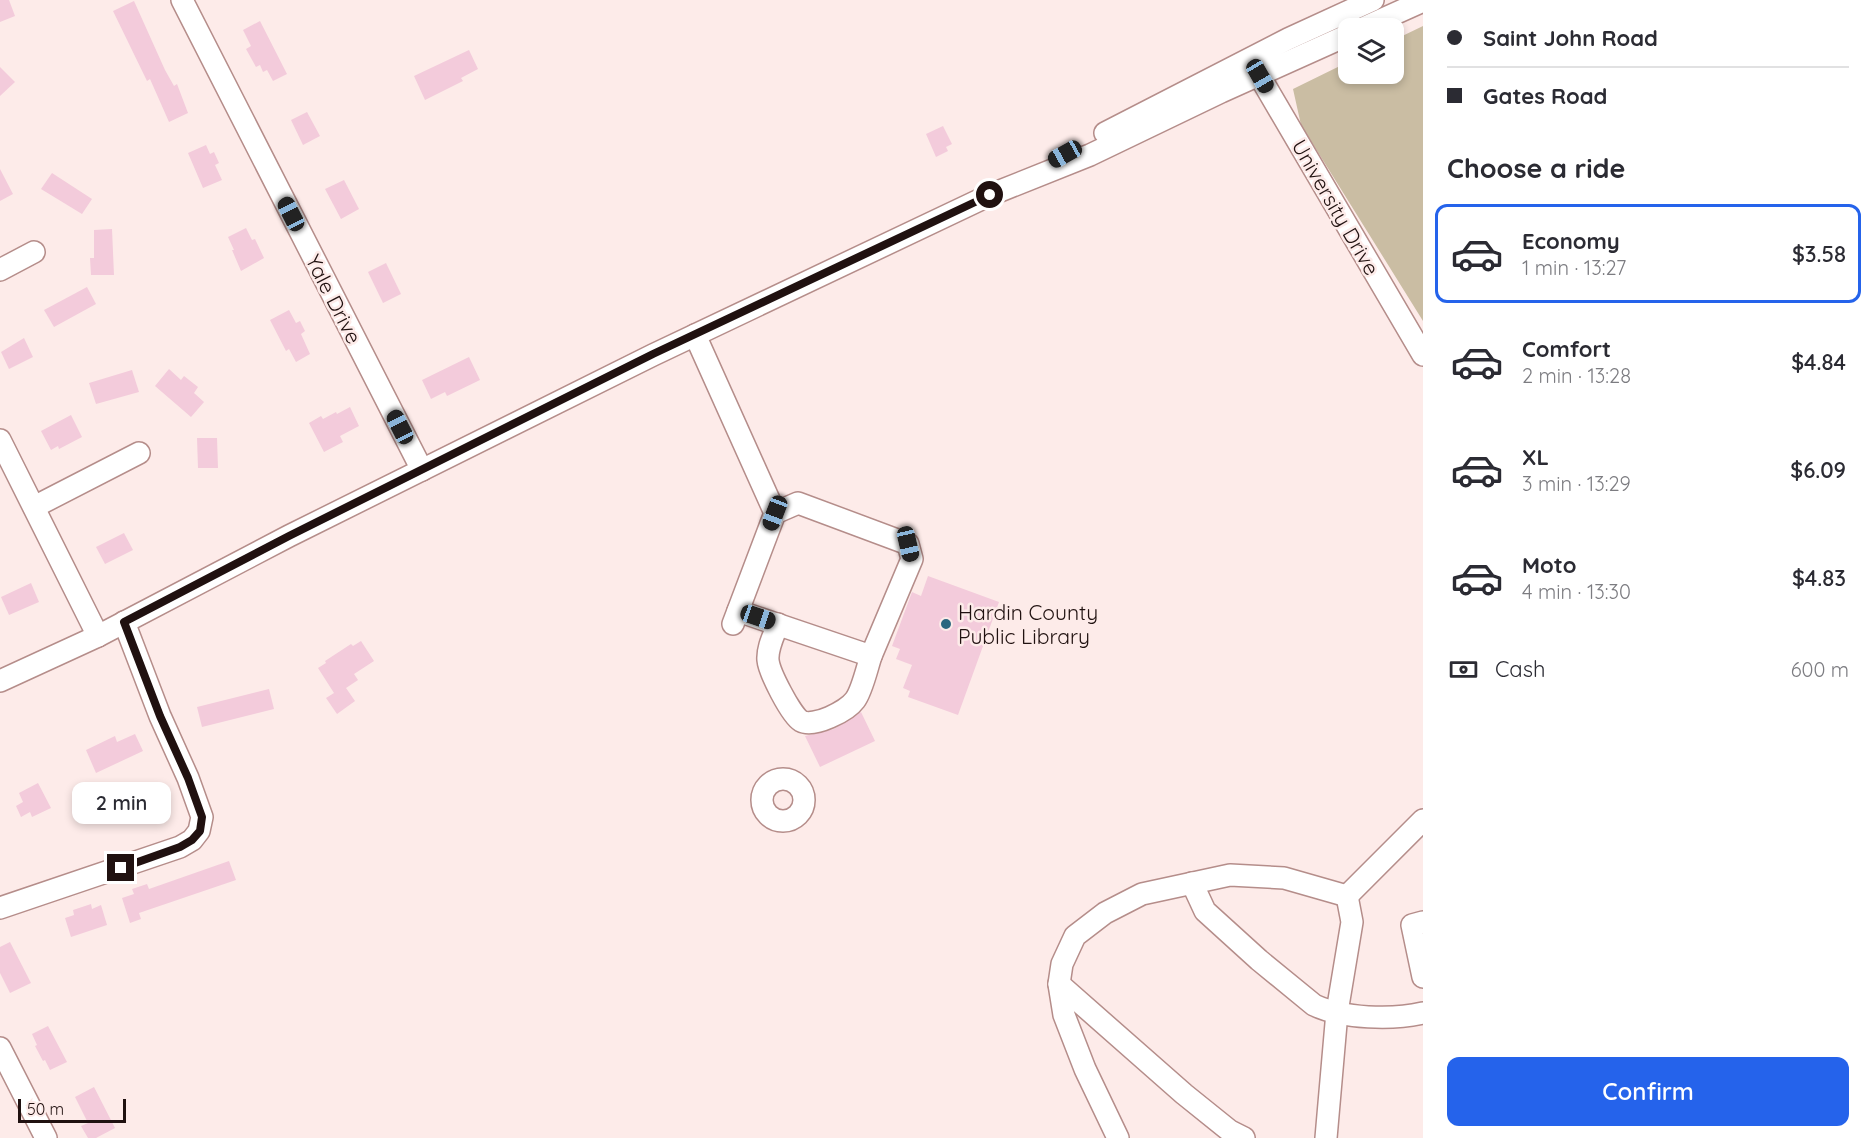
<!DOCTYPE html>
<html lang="en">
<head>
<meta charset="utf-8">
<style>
	body { margin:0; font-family:Quicksand,sans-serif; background:#f7f7f7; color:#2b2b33; height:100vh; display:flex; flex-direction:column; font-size:22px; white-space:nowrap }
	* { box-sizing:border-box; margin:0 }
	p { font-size:20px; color:#7c7c81 }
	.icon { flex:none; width:33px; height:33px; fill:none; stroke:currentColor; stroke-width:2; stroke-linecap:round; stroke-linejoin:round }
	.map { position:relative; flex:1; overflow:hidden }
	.side { display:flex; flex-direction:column; background:#fff; width:450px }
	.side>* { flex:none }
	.guide { display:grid; align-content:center; height:132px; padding:0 24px; background:#fff }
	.controls { position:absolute; left:1338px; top:18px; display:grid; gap:12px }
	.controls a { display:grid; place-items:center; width:66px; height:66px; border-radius:12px; background:#fff; box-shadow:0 3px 9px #0003; font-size:30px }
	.scale { position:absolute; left:18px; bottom:15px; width:108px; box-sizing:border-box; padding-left:6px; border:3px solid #201110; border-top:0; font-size:16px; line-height:21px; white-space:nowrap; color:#201110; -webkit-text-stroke:4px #fdebe9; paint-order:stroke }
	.end { position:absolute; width:27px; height:27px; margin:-14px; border:8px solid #201110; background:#fff; box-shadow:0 0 0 3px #fff }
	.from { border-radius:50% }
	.bubble { position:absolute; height:42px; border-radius:12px; background:#fff; box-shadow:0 3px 9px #0003; font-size:20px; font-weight:600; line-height:42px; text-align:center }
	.car { position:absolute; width:18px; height:36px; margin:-18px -9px; border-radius:8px; box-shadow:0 0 4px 2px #0007; background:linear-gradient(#222 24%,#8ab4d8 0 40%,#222 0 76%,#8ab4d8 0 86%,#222 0) }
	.guide b { display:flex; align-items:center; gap:21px; height:57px; font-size:22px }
	.guide b+b { border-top:2px solid #e1e1e2 }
	.guide i { width:15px; height:15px; background:#2b2b33 }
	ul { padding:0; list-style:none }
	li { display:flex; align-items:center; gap:18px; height:99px; margin:0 12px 9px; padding:0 12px; border:3px solid transparent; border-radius:12px }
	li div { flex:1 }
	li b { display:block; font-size:22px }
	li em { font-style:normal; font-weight:600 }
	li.selected { border-color:#2563eb }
	li>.icon { width:54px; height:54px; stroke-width:1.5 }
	h2 { padding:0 24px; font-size:27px; line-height:72px }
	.pay { display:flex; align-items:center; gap:15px; height:66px; padding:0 24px; font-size:22px }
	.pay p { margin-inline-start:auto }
	.button { display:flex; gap:12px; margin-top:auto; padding:12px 24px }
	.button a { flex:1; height:69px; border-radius:12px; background:#2563eb; color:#fff; font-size:24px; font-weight:600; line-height:69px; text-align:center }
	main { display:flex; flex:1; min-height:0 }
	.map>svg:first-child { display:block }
</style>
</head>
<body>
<main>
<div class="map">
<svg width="1423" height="1138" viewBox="0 0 1423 1138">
	<rect width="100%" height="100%" fill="#fdebe9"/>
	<!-- park -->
	<polygon fill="#cabda3" points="1423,26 1423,321 1301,125 1293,89 1348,62 1348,74 1394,74 1394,40"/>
	<!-- building -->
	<g fill="#f3cbdb">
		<polygon points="0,0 9,0 15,16 0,22"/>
		<polygon points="134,1 165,70 174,86 177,84 188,113 169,122 150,79 147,81 113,11"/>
		<polygon points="260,21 287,74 273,81 267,70 263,72 260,65 256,67 246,49 251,46 243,30"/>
		<polygon points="469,50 478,69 461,78 463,81 425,100 414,76"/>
		<polygon points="0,67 15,82 0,96"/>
		<polygon points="307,112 320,136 303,145 291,120"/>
		<polygon points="943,126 952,144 946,147 948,151 936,157 926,134"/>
		<polygon points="206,145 210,154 214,152 219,163 215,165 222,180 203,188 188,153"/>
		<polygon points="0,169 13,194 0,201"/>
		<polygon points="52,173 92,199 82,214 41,189"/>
		<polygon points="344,180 359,209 341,219 325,189"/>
		<polygon points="246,228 252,240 255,239 264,258 241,271 232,250 234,250 228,237"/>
		<polygon points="112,229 114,275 91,275 90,258 94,258 94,230"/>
		<polygon points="386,263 401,294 383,303 368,272"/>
		<polygon points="87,287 96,304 54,327 44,310"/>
		<polygon points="289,310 296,323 300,321 305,331 301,334 310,354 296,362 289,349 286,351 270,320"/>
		<polygon points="24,338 33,357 9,369 1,352"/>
		<polygon points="469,357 480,380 447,396 445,392 431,399 422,380"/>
		<polygon points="169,369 181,380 184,376 198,387 194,393 204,402 191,417 155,386"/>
		<polygon points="132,370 139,392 96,404 89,383"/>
		<polygon points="350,407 359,426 340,436 343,442 324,452 309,423 321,416 323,419 336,412 337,414"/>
		<polygon points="71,415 82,437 59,449 58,446 51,450 41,431"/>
		<polygon points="197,438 217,438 218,468 198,468"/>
		<polygon points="124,533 133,550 105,564 96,547"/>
		<polygon points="928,576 999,602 958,715 908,697 910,691 903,688 912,665 896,659 900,649 892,646 912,592 921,596"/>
		<polygon points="31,583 39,602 9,615 1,597"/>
		<polygon points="361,641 374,661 354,674 358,680 346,688 355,701 337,714 326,698 334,693 318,668 326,663 325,661 351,644 353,646"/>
		<polygon points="269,689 274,709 202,727 197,707"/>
		<polygon points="861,712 875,741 820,767 805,736 834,729"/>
		<polygon points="135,734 143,751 96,773 86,750 115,736 117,742"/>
		<polygon points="38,783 51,808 32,817 30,812 21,817 16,806 23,802 19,793"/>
		<polygon points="229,861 236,880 139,913 141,919 130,923 122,898 134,894 132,889 147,884 149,889"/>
		<polygon points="91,904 92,909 101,905 107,925 71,937 65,918 74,915 73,910"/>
		<polygon points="10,942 31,983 10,993 0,973 0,947"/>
		<polygon points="48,1026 67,1062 50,1070 45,1060 43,1061 35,1046 37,1045 32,1034"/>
		<polygon points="94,1087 115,1128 96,1138 88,1138 81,1126 88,1123 75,1097"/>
	</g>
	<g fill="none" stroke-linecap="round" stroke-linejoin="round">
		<!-- minor casing -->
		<g stroke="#b58d8a" stroke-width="24">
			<g id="minor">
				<polyline points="182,0 422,470"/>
				<polyline points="1363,28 1423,1"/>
				<polyline points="1253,65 1423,355"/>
				<polyline points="1105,133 1288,39 1373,0"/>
				<polyline points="0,270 34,252"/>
				<polyline points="695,335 775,513 733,624"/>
				<polyline points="0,440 98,636"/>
				<polyline points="34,507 139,453"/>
				<polyline points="738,611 871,656 912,559 908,544 798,503 775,513"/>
				<path d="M 778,624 C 774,635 767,648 768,660 C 769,672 791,715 801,721 C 814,728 847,711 855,700 C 862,691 867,668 871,656"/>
				<polyline points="0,681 98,636 289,536 653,355 990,195 1090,155 1221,92 1348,35"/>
				<circle cx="783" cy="800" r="21"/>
				<path d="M 1192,883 L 1205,911 L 1259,960 L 1314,1005 C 1343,1019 1393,1020 1423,1013"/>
				<polyline points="1347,896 1423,820"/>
				<polyline points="0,908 180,847 192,840 199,831 202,817 188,778 160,716 124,622"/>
				<polyline points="1423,922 1412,925 1423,977"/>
				<polyline points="1059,984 1184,1094 1230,1131 1244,1138"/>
				<polyline points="0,1048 46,1138"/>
				<polyline points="1118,1138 1085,1069 1064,1015 1059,984 1062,964 1075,936 1105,913 1142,894 1230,875 1284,878 1347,896"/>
				<polyline points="1326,1138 1337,1012 1352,922 1347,896"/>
			</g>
		</g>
		<!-- minor -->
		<use href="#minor" stroke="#fff" stroke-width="21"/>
	</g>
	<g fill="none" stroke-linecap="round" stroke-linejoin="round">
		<!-- route -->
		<polyline stroke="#201110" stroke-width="8" points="121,868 180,847 192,840 200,831 202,817 188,778 160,716 124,622 289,536 653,354 990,195"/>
	</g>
	<!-- markers -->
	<circle fill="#2c677f" stroke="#fdebe9" stroke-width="2" cx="946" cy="624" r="6"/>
	<g text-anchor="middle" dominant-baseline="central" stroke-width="5" stroke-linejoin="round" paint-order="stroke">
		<!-- street labels -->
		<g font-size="21" fill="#201110" stroke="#fdebe9">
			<text transform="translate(1336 207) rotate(60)">University Drive</text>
			<text transform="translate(334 299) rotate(63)">Yale Drive</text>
		</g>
		<!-- poi labels -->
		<g font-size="21" fill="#201110" stroke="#fdebe9" text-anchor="start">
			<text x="958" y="612">Hardin County<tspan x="958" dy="24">Public Library</tspan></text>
		</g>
	</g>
</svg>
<div class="controls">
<a><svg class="icon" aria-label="layers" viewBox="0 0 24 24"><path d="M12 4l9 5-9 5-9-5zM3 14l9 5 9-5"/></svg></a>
</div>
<div class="scale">50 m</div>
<i class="end from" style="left:990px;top:195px"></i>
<i class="end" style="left:121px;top:868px"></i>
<div class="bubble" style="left:72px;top:782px;width:99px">2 min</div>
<i class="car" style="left:1260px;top:76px;rotate:150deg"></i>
<i class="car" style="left:1065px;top:154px;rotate:241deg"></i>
<i class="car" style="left:291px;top:214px;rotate:333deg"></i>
<i class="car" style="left:400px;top:427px;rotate:333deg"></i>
<i class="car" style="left:775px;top:513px;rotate:201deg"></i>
<i class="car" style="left:908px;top:544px;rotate:167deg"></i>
<i class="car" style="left:758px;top:617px;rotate:109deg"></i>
</div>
<section class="side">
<div class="guide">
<b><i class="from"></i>Saint John Road</b>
<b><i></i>Gates Road</b>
</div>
<h2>Choose a ride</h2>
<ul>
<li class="selected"><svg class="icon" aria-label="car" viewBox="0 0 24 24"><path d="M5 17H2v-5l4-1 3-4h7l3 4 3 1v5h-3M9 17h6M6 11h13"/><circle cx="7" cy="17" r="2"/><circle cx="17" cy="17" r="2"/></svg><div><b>Economy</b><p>1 min · 13:27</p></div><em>$3.58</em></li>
<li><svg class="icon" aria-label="car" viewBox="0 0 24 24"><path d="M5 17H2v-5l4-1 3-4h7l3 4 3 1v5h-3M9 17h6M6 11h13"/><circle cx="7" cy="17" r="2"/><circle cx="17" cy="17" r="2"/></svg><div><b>Comfort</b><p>2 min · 13:28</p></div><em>$4.84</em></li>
<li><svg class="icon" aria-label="car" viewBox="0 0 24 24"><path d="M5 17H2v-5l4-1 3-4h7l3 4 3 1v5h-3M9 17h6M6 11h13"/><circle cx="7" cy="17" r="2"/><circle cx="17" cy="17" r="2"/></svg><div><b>XL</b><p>3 min · 13:29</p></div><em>$6.09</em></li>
<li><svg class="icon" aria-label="car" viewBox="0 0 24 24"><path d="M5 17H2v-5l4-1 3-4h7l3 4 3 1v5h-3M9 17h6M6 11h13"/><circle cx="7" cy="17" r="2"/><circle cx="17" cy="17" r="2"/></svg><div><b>Moto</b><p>4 min · 13:30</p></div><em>$4.83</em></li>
</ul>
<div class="pay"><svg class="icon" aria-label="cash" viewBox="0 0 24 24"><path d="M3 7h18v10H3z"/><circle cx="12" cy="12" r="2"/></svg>Cash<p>600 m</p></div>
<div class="button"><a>Confirm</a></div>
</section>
</main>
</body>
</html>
